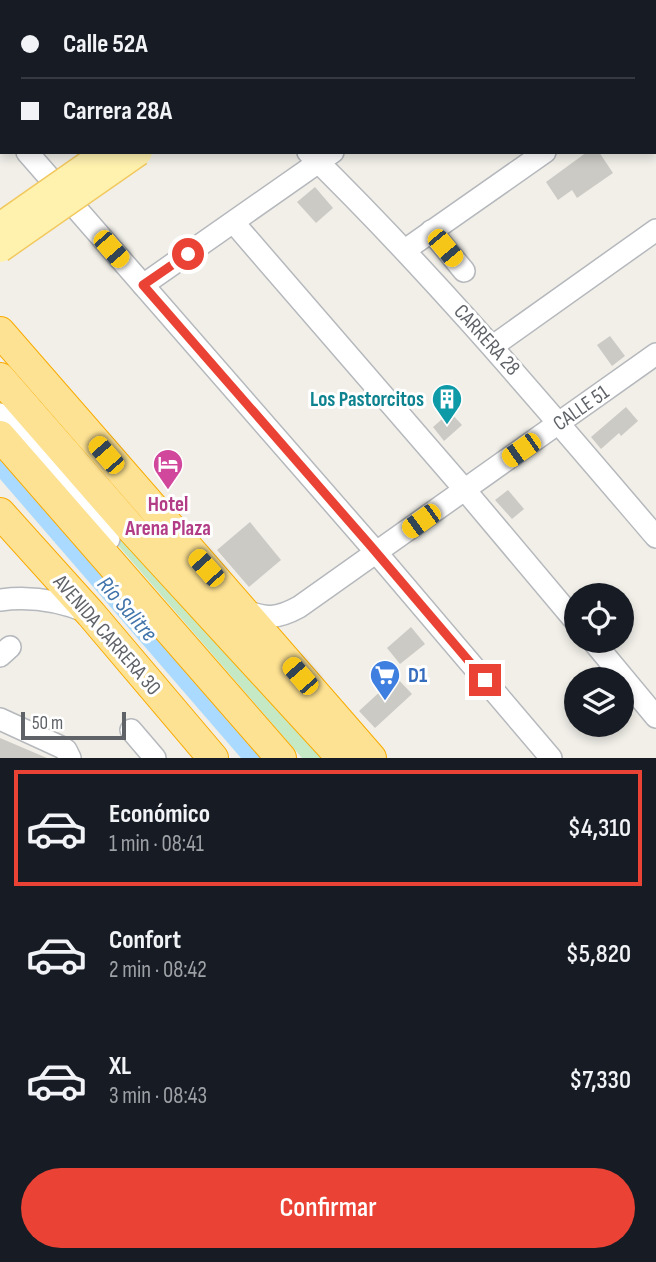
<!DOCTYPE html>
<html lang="es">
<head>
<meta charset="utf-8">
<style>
	body { margin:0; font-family:"Sofia Sans Condensed",sans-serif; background:#242831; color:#f1f3f6; height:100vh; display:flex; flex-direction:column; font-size:26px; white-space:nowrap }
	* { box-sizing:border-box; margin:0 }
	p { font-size:23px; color:#9ea1a6 }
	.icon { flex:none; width:38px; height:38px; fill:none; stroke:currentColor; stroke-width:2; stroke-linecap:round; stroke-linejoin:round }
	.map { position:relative; height:758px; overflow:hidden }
	.sheet { display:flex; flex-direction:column; background:#171b24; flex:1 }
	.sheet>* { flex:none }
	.hud { position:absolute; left:0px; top:0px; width:656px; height:154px; box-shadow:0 4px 10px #0003; display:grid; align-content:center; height:154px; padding:0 21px; background:#171b24 }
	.controls { position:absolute; left:564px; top:583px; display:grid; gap:14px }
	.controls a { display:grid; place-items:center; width:70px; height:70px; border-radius:50%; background:#171b24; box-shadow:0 4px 10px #0003; font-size:35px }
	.scale { position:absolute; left:21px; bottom:18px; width:105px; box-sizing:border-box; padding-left:7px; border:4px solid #5f6368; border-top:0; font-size:19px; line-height:24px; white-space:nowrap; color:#5f6368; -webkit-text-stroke:5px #fff; paint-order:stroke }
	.end { position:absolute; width:32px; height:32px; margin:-16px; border:9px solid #ea4335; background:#fff; box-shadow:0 0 0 4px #fff }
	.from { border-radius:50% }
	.car { position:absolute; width:21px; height:42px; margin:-21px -10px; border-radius:9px; box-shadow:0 0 5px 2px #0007; background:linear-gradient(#f5c518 24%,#345 0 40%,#f5c518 0 76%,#345 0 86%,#f5c518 0) }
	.hud b { display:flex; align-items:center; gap:24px; height:66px; font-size:26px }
	.hud b+b { border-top:2px solid #363941 }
	.hud i { width:18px; height:18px; background:#f1f3f6 }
	ul { padding:12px 0 0; list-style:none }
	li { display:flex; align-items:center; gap:21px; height:116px; margin:0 14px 10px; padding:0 7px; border:4px solid transparent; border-radius:0px }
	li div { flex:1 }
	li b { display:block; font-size:26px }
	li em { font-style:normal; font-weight:600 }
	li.on { border-color:#ea4335 }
	li>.icon { width:63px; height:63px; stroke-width:1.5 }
	.primary-button { display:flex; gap:14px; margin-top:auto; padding:14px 21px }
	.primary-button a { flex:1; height:80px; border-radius:42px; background:#ea4335; color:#fff; font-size:28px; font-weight:600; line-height:80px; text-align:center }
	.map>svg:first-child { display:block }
</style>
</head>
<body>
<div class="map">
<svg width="656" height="758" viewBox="0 0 656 758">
	<rect width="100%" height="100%" fill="#f1efe8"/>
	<!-- green -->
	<polygon fill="#c5e8c5" points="61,467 326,758 302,758 116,543"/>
	<!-- water -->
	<polygon fill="#aadaff" points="0,447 265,758 241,758 0,479"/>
	<!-- building -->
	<g fill="#cccac5">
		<polygon points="587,152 599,152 613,173 577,198 572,190 558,200 546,182"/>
		<polygon points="315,187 333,208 316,223 297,202"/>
		<polygon points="610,336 625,356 612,366 597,345"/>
		<polygon points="626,407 638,421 621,436 619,433 601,449 591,437"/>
		<polygon points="450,412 462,425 444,441 433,427"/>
		<polygon points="508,490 524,509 512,519 495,500"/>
		<polygon points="250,522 281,560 249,587 217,550"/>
		<polygon points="411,627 425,644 400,664 387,648"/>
		<polygon points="396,677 412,694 375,728 359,711"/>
		<polygon points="0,738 47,758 0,758"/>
	</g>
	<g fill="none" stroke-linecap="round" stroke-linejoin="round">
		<!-- minor casing -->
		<g stroke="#b5b8bc" stroke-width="24">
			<g id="minor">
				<polyline points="38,0 39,2"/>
				<polyline points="169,0 170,2"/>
				<polyline points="424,0 425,2"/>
				<polyline points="568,0 569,2"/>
				<polyline points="127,2 129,0"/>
				<polyline points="654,76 656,75"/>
				<polyline points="0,91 2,90"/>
				<polyline points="0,121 2,123"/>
				<polyline points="654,128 656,130"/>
				<polyline points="27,152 369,544 551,758"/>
				<path d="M 308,152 C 433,274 543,405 656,537"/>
				<polyline points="234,223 465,490 576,622"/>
				<polyline points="431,231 464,271"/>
				<polyline points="405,250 545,152"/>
				<polyline points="143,285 333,152"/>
				<polyline points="493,346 656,230"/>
				<polyline points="0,414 109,539"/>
				<path d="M 0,600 C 31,596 58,600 87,612"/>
				<path d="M 243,610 C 266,619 277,619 299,607 L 656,354"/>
				<polyline points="592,640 656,717"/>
				<polyline points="0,656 10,647"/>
				<polyline points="0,719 61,747 66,750 70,758"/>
				<polyline points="131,730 155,758"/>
			</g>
		</g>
		<!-- major casing -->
		<g stroke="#f2c960" stroke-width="29">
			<g id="major">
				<polyline points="323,2 325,0"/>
				<polyline points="354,2 357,0"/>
			</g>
		</g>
		<!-- highway casing -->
		<g stroke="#f9ab00" stroke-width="32">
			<g id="highway">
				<polyline points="0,332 371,758"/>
				<polyline points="0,378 129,526 342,758"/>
				<polyline points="0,436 281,758"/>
				<polyline points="0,513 91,614 213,758"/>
			</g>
		</g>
		<!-- minor -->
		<use href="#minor" stroke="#fff" stroke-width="21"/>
		<!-- major -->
		<use href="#major" stroke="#fff2af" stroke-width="26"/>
		<!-- highway -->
		<use href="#highway" stroke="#fde293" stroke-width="30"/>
		<!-- major-bridge casing -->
		<g stroke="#f2c960" stroke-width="29" stroke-linecap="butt">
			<g id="major-bridge">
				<polyline points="0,226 106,152"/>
				<polyline points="0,249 139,152"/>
			</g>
		</g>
		<!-- major-bridge -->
		<use href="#major-bridge" stroke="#fff2af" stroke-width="26"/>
	</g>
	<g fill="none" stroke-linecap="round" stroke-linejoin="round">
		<!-- route -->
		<polyline stroke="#ea4335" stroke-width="9" points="188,254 143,285 369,544 485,680"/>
	</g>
	<!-- icons -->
	<defs>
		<g id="building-pin" transform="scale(1.575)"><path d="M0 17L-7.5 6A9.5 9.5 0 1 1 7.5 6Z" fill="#0f9aa8" stroke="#fff"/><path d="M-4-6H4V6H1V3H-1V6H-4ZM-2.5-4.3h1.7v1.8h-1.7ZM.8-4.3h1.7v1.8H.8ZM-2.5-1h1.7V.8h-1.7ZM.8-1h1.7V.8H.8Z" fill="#fff"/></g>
		<g id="hotel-pin" transform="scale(1.575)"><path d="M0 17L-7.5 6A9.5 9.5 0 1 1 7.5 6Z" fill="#d1479c" stroke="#fff"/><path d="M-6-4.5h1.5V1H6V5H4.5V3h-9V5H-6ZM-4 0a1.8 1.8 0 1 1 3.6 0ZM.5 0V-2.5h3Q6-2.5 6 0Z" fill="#fff"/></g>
		<g id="supermarket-pin" transform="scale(1.575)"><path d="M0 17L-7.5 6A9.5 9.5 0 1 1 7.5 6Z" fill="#3f7fe0" stroke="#fff"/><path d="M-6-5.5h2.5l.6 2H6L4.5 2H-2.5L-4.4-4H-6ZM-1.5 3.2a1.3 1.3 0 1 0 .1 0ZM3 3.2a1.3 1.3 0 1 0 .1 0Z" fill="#fff"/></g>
	</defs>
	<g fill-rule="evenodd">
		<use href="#building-pin" x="447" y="399"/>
		<use href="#hotel-pin" x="168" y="464"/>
		<use href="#supermarket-pin" x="385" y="675"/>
	</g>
	<g text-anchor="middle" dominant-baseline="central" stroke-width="6" stroke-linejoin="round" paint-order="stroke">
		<!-- street labels -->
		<g font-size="21" fill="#5f6368" stroke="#fff">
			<text transform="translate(487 340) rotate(48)">CARRERA 28</text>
			<text transform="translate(581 408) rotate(-35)">CALLE 51</text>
			<text transform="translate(107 635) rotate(49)">AVENIDA CARRERA 30</text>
		</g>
		<!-- culture labels -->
		<g font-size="21" font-weight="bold" fill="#0d838f" stroke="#fff" text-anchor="end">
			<text x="424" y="399">Los Pastorcitos</text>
		</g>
		<!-- hotel labels -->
		<g font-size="21" font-weight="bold" fill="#b23c85" stroke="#fff">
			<text x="168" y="504">Hotel<tspan x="168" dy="24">Arena Plaza</tspan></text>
		</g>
		<!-- shop labels -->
		<g font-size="21" font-weight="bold" fill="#366cbe" stroke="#fff" text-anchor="start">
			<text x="408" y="675">D1</text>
		</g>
		<!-- water labels -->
		<g font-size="23" font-style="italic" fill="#4174aa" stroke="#fff">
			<text transform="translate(127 609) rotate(49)">Río Salitre</text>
		</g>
	</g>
</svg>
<div class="controls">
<a><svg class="icon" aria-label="locate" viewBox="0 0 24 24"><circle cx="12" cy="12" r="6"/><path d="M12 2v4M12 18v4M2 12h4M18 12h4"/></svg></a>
<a><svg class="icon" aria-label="layers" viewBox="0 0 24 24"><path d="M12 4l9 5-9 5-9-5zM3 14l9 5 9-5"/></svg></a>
</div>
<div class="scale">50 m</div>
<i class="end from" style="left:188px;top:254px"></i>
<i class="end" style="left:485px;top:680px"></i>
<i class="car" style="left:445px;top:248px;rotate:140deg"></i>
<i class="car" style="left:111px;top:249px;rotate:139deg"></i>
<i class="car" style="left:521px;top:450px;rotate:235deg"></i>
<i class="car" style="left:106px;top:455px;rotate:319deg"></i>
<i class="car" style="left:421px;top:521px;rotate:234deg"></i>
<i class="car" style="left:206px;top:568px;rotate:318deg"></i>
<i class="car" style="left:300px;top:676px;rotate:319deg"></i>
<div class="hud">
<b><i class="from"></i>Calle 52A</b>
<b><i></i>Carrera 28A</b>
</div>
</div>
<section class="sheet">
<ul>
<li class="on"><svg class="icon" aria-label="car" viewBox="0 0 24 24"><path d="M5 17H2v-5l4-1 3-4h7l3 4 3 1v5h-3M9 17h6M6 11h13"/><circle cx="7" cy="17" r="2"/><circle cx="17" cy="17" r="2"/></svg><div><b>Económico</b><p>1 min · 08:41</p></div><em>$4,310</em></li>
<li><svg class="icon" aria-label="car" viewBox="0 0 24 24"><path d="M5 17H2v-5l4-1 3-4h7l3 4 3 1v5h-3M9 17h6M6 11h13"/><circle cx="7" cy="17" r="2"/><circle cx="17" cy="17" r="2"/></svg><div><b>Confort</b><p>2 min · 08:42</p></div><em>$5,820</em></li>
<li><svg class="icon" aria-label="car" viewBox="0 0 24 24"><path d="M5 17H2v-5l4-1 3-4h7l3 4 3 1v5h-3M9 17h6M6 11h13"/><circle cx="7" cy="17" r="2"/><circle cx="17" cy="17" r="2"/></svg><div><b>XL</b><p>3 min · 08:43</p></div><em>$7,330</em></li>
</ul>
<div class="primary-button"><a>Confirmar</a></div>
</section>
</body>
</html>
